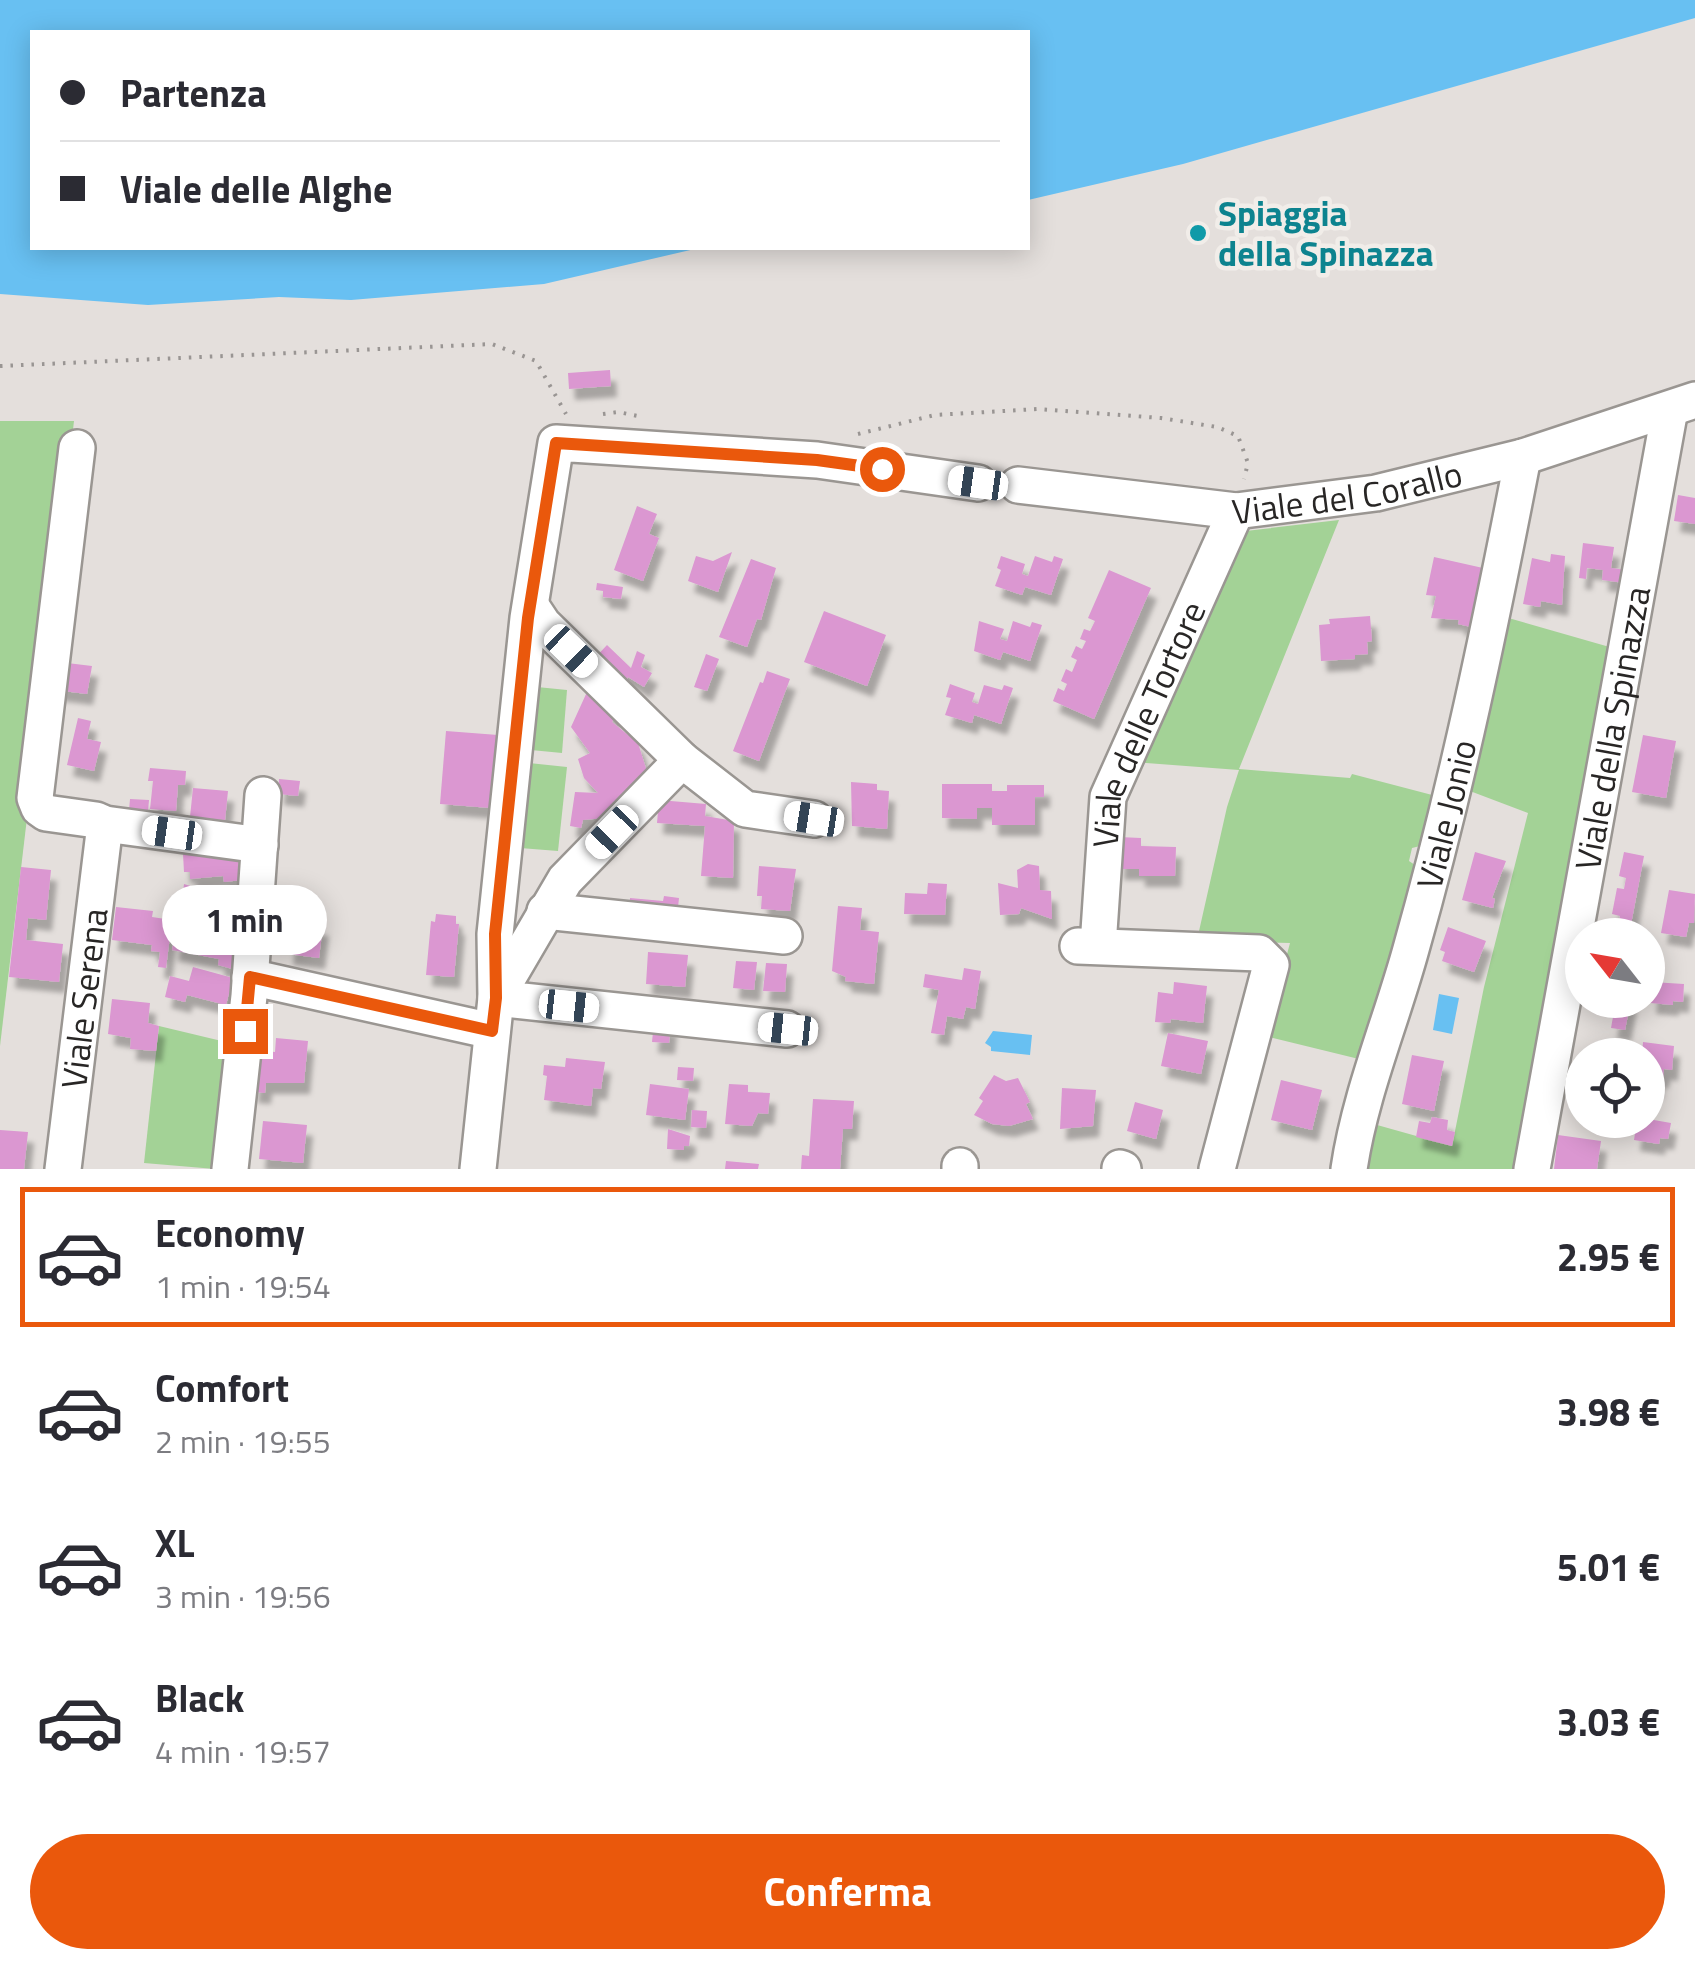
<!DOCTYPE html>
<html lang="it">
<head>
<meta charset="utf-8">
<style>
	body { margin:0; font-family:"Titillium Web",sans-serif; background:#f2f2f3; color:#2b2b33; height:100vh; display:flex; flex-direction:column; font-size:38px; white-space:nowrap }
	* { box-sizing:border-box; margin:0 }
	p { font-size:32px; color:#7c7c81 }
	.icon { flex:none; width:55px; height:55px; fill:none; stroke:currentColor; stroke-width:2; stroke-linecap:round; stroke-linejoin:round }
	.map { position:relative; height:1169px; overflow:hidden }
	.sheet { display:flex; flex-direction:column; background:#fff; flex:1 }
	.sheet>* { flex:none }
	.banner { position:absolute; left:30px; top:30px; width:1000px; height:220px; border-radius:0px; box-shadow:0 5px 25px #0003; display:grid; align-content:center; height:220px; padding:0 30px; background:#fff }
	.needle { width:65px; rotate:301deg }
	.fabs { position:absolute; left:1565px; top:918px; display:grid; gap:20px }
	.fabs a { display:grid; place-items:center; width:100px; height:100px; border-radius:50%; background:#fff; box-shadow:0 5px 25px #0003; font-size:50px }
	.end { position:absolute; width:45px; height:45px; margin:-22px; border:12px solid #ea580c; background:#fff; box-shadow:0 0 0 5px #fff }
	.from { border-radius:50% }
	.bubble { position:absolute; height:70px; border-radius:35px; background:#fff; box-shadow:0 5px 25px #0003; font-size:32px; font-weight:700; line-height:70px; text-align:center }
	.car { position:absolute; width:30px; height:60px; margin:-30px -15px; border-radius:12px; box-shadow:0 0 8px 2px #0007; background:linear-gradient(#fff 24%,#345 0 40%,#fff 0 76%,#345 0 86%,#fff 0) }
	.banner b { display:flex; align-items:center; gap:35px; height:95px; font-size:38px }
	.banner b+b { border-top:2px solid #e1e1e2 }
	.banner i { width:25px; height:25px; background:#2b2b33 }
	ul { padding:18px 0 0; list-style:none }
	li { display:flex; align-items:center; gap:30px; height:140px; margin:0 20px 15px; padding:0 10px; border:5px solid transparent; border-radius:0px }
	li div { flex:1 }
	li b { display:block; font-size:38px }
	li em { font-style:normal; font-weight:700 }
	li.current { border-color:#ea580c }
	li>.icon { width:90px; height:90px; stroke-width:1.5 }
	.cta { display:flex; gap:20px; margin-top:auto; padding:20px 30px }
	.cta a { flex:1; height:115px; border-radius:60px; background:#ea580c; color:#fff; font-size:40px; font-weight:700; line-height:115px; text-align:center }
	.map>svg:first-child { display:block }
</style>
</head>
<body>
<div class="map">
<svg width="1695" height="1169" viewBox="0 0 1695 1169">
	<defs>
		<filter id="shadow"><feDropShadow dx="6" dy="11" stdDeviation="2.5" flood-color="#0004"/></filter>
	</defs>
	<rect width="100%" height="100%" fill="#e4dfdc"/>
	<!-- green -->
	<g fill="#a3d296">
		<polygon points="0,421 74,421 0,1046"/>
		<polygon points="1339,520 1239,769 1350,778 1352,774 1436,796 1424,845 1412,848 1409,861 1418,867 1363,1060 1265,1036 1290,943 1225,941 1219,933 1206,932 1197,940 1227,807 1239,770 1133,762 1237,532"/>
		<polygon points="1505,617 1613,648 1517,1169 1361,1169 1370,1123 1452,1146 1484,987 1528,813 1462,788"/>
		<polygon points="537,687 567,690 562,753 531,750"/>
		<polygon points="529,763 567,767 558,851 520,848"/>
		<polygon points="159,1026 230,1043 215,1169 144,1163"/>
	</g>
	<!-- water -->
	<g fill="#68c0f2">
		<polygon points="0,0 1695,0 1695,18 1183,164 1028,200 1028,32 32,32 32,248 699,248 544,284 351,300 279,297 148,305 0,294"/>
		<polygon points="1439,994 1459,998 1452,1034 1433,1030"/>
		<polygon points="993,1031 1032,1035 1030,1055 991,1051 991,1047 985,1043"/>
	</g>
	<!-- building -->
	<g fill="#db97d1" filter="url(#shadow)">
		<polygon points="610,370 611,386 569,389 568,373"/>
		<polygon points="1678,495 1695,498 1695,524 1674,521"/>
		<polygon points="637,506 657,514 649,534 659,538 643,581 614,570"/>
		<polygon points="1583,543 1614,547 1611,568 1626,570 1625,583 1602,580 1603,570 1587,568 1586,579 1579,578"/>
		<polygon points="732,552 718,592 688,581 696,556 713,561"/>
		<polygon points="1551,554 1565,556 1562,605 1541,601 1540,607 1523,604 1532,558 1550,562"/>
		<polygon points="1001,556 1025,564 1022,574 1028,576 1035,556 1052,562 1054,556 1063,559 1051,595 1025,587 1022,595 995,586 1001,570 997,568"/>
		<polygon points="1434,557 1483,568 1471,627 1458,624 1459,620 1431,618 1436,596 1426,595"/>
		<polygon points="751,559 776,568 761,620 757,619 747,647 719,637"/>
		<polygon points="1109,570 1151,588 1094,719 1053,701 1058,688 1064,691 1067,684 1061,681 1066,669 1072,672 1077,660 1071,657 1076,646 1082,649 1086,641 1080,639 1084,629 1090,631 1095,621 1088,618"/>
		<polygon points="597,583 623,587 621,599 603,597 603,591 596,590"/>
		<polygon points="824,611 886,635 867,686 804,662"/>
		<polygon points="1370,616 1372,641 1367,642 1368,654 1355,655 1355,659 1321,661 1319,625 1330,624 1329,619"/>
		<polygon points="979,621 1004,629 1000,639 1007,641 1013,621 1030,627 1032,622 1042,625 1030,661 1003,652 1000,660 974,651"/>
		<polygon points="607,645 631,668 637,651 645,655 641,667 652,673 644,687 628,677 623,690 592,661"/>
		<polygon points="706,654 719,659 707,691 694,687"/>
		<polygon points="59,662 92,666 87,694 55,690"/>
		<polygon points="767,671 790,679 759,761 733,751 760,682 763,683"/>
		<polygon points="592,681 605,694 600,705 617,713 612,722 638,743 649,778 624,794 604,818 583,820 581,828 570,826 575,792 598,793 584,778 578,759 590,753 571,727"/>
		<polygon points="950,684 975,693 972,702 978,704 984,685 1002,690 1004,685 1013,688 1001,724 974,715 972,723 945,715 951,698 946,697"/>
		<polygon points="78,718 91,721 87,739 101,742 94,771 67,765"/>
		<polygon points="446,731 498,735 491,808 440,804"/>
		<polygon points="1643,735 1676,741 1666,798 1632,792"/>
		<polygon points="150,768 186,771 185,785 178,785 176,811 150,809 153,781 148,781"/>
		<polygon points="279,779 300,781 298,796 278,794"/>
		<polygon points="851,782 877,784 877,790 889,791 887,829 852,826"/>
		<polygon points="942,784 992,784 992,791 1007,791 1007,785 1044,785 1044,797 1035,797 1035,825 992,825 992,808 977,808 977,819 942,818"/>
		<polygon points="193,788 228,791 225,820 190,817"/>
		<polygon points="130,799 149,800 147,823 128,822"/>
		<polygon points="659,800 706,804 705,816 734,821 733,878 701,876 705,826 657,823"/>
		<polygon points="1119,837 1141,838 1141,846 1176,847 1175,876 1139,876 1139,869 1118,869"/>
		<polygon points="202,852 202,855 240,854 242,880 224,882 223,876 190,879 190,872 184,872 183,854"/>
		<polygon points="1475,852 1506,861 1492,898 1495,899 1493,908 1462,900"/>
		<polygon points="1624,852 1644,856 1629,935 1608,935 1610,927 1618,929 1620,916 1612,914 1617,888 1624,889 1626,878 1619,876"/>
		<polygon points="1028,864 1039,866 1040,890 1051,891 1052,919 1021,908 1019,914 1000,915 998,883 1018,888 1017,870"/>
		<polygon points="759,866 796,869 790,911 761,909 762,896 757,896"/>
		<polygon points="21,867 51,870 46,920 28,918 26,940 63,944 59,982 9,977"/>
		<polygon points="928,883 947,884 945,915 904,914 905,893 927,894"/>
		<polygon points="184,884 234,899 230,919 181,908"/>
		<polygon points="1669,890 1695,894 1694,923 1689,923 1686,937 1661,933"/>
		<polygon points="664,896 679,898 677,917 629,913 630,898 663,901"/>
		<polygon points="838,906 862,908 860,930 879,932 874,984 845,981 846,977 832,971"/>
		<polygon points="116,907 153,911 152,917 172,920 166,968 158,967 160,952 151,951 152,945 112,940"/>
		<polygon points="436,914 456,916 456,924 459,924 454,977 426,975 431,921 435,922"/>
		<polygon points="178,920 223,928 224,923 242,926 236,970 218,965 219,959 172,950"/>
		<polygon points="291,921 323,925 319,958 287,954"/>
		<polygon points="1448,927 1486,941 1474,972 1442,961 1445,952 1440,950"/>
		<polygon points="648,952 688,955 685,987 646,984"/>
		<polygon points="736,961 757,962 754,990 733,988"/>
		<polygon points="766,963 787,964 785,992 763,991"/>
		<polygon points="193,967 233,978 226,1005 187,995 185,1002 165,997 170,976 189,981"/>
		<polygon points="964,968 981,971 975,1009 966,1007 963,1019 947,1016 944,1035 931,1033 939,990 923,987 925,974 962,980"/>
		<polygon points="1174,982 1207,986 1203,1023 1171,1019 1170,1023 1155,1022 1158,992 1173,994"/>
		<polygon points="1652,982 1684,984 1683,1002 1673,1001 1673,1005 1650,1003"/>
		<polygon points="112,999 150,1003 148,1023 159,1026 156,1051 130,1049 131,1038 108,1034"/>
		<polygon points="1616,1000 1631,1000 1625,1030 1611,1028"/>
		<polygon points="654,1022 671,1024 669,1043 652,1042"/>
		<polygon points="1168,1033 1208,1041 1201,1074 1161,1066"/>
		<polygon points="276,1038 308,1041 304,1083 266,1083 265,1093 252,1092 256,1050 275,1052"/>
		<polygon points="1643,1042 1674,1046 1672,1070 1664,1069 1663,1077 1658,1077 1657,1088 1648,1087 1648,1055 1642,1055"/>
		<polygon points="1412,1055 1444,1061 1434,1111 1402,1104"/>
		<polygon points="566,1058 605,1062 601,1089 593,1088 591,1106 544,1100 547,1076 543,1075 544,1065 565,1067"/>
		<polygon points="678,1067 694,1068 693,1081 677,1080"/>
		<polygon points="994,1075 1006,1081 1018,1078 1030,1102 1026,1104 1033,1119 1009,1126 992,1124 974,1115 983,1101 979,1098"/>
		<polygon points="1281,1080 1322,1090 1312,1130 1271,1120"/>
		<polygon points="650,1084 689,1089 685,1120 646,1115"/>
		<polygon points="729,1084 748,1085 748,1092 770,1093 768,1114 758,1113 752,1126 725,1124"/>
		<polygon points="1062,1088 1096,1090 1093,1126 1060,1129"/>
		<polygon points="813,1099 854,1101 852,1129 843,1129 840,1169 801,1169 802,1155 809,1156"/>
		<polygon points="1135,1102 1163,1110 1156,1139 1127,1131"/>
		<polygon points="692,1110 707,1111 706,1128 691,1127"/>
		<polygon points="1432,1117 1448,1120 1447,1130 1455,1132 1452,1146 1416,1137 1419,1121 1430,1123"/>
		<polygon points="1648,1119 1671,1123 1668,1139 1660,1138 1659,1144 1634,1140 1637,1120"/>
		<polygon points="263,1121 307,1125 303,1163 259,1159"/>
		<polygon points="668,1129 690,1136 689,1146 684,1146 684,1150 667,1149"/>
		<polygon points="0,1130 28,1132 24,1169 0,1169"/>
		<polygon points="1558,1135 1601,1141 1597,1169 1554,1169"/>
		<polygon points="726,1161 759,1164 758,1169 725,1169"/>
	</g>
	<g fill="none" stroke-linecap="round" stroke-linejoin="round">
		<!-- minor casing -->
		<g stroke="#9a9692" stroke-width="40">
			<g id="minor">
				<polyline points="77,448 35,798 39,808 46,813 96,820 105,824 260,845"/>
				<path id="s1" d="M 1018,485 L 1236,511 L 1376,493 L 1523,457 L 1695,400"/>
				<polyline points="531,606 543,624 682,760"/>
				<polyline points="545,911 784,936"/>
				<polyline points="1078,946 1259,953 1271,965 1217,1169"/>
				<path id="s2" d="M 1098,946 L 1108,797 L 1236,511"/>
				<polyline points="250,977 492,1031"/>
				<polyline points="787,1029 496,998 565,880 682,760 745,809 814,819"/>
				<polyline points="1120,1168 1123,1169"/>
				<path id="s3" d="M 63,1169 L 105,824"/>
				<polyline points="230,1169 249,996 263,795"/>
				<polyline points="478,1169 496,998 495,934 528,618 556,443 817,460 978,483"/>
				<polyline points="960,1169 960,1166"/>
				<path id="s4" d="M 1349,1169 C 1360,1094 1391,1022 1411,949 C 1457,787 1491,622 1523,457"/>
				<path id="s5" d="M 1532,1169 L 1670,409"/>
			</g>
		</g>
		<!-- path -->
		<g stroke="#999593" stroke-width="4" stroke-dasharray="2.5 8" stroke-linecap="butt">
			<polyline points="0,366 492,344 536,361 566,414"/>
			<polyline points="603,414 618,412 643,417"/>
			<polyline points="858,434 935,415 1038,409 1161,418 1217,427 1238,436 1248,463 1244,479"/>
		</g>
		<!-- minor -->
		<use href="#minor" stroke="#fff" stroke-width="35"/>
	</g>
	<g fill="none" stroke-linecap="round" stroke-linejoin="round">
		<!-- route -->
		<polyline stroke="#ea580c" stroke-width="12" points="245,1031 250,977 492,1031 496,998 495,934 528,618 556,443 817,460 882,469"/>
	</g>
	<!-- markers -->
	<circle fill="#0f9aa8" stroke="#f1ede9" stroke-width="4" cx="1198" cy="233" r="10"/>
	<g text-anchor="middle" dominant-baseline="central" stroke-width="9" stroke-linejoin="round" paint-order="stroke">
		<!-- culture labels -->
		<g font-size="35" font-weight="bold" fill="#0d838f" stroke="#f1ede9" text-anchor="start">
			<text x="1218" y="213">Spiaggia<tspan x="1218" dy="40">della Spinazza</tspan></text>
		</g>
		<!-- street labels -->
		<g font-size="35" fill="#282625" stroke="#f1ede9">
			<text stroke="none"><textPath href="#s1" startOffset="332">Viale del Corallo</textPath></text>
			<text stroke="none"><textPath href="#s2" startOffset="230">Viale delle Tortore</textPath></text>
			<text stroke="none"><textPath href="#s5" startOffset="448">Viale della Spinazza</textPath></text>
			<text stroke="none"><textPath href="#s4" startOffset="368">Viale Jonio</textPath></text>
			<text stroke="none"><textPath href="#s3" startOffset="172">Viale Serena</textPath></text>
		</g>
	</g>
</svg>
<div class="fabs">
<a><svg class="needle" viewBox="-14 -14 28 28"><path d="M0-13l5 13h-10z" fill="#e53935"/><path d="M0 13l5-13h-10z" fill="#7c7c81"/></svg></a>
<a><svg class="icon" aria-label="locate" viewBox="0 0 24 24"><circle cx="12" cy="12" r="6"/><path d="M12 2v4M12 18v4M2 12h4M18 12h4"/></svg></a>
</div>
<i class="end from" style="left:882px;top:469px"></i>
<i class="end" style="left:245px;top:1031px"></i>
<div class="bubble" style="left:162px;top:885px;width:165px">1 min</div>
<i class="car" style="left:978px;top:483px;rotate:278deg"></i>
<i class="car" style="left:571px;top:651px;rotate:134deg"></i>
<i class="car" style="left:814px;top:819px;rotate:279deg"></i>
<i class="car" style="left:612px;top:832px;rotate:224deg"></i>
<i class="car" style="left:172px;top:833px;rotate:278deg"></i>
<i class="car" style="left:569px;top:1006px;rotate:96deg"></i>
<i class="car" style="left:788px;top:1029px;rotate:276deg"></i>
<div class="banner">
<b><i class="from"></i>Partenza</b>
<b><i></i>Viale delle Alghe</b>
</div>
</div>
<section class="sheet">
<ul>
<li class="current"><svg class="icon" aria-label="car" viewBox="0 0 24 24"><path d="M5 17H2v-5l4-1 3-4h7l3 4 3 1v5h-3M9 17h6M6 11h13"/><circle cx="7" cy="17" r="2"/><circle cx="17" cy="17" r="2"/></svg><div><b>Economy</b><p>1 min · 19:54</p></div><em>2.95 €</em></li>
<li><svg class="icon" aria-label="car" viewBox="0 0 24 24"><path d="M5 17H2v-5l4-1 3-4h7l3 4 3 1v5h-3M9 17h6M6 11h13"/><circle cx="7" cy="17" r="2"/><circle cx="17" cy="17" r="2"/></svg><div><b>Comfort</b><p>2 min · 19:55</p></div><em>3.98 €</em></li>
<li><svg class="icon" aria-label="car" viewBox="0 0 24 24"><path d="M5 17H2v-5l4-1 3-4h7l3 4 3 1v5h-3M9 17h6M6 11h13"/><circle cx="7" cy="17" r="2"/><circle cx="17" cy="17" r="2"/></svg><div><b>XL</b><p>3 min · 19:56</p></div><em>5.01 €</em></li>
<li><svg class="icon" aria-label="car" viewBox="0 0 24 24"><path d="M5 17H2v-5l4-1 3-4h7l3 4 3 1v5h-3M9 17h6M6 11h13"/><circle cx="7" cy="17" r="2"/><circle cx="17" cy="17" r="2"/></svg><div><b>Black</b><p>4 min · 19:57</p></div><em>3.03 €</em></li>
</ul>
<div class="cta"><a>Conferma</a></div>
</section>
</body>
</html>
